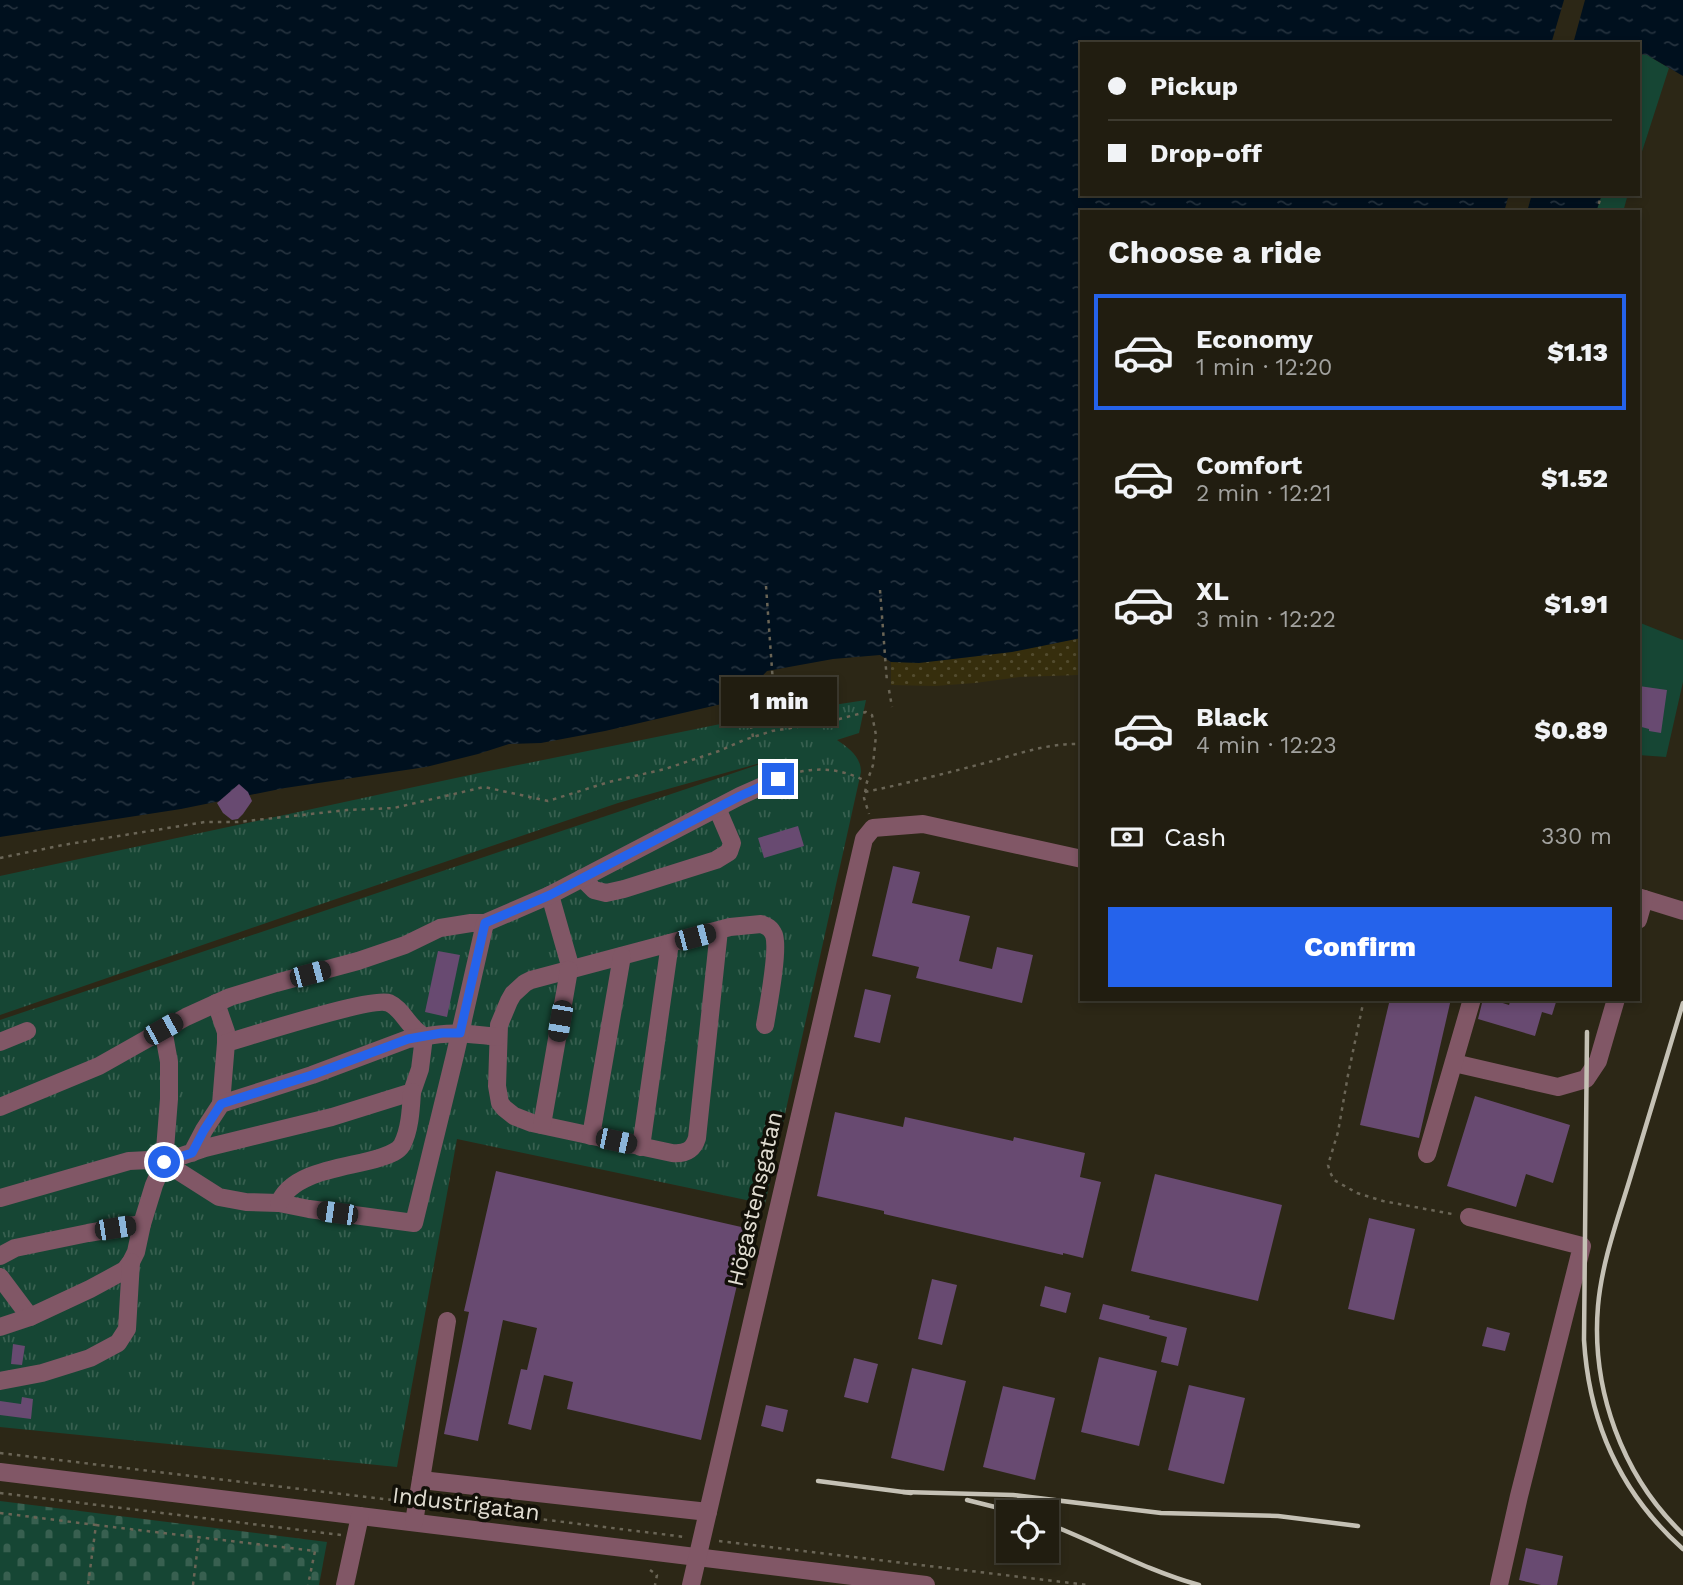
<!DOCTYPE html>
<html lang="en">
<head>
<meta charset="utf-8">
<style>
	body { margin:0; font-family:"Work Sans",sans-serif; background:#292619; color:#f1f3f6; height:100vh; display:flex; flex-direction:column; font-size:26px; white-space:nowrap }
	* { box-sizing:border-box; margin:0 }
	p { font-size:23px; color:#a2a29f }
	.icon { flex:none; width:38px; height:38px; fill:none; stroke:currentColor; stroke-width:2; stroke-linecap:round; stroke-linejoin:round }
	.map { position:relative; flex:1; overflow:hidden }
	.details { position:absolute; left:1080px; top:210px; width:560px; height:791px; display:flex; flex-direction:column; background:#211d10; border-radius:0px; box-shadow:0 4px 10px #0003,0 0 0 2px #3e3b30 }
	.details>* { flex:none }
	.top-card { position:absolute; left:1080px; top:42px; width:560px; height:154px; border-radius:0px; box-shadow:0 4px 10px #0003,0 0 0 2px #3e3b30; display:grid; align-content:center; height:154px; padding:0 28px; background:#211d10 }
	.buttons { position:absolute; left:996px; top:1500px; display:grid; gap:14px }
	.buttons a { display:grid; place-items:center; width:63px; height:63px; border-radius:0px; background:#211d10; box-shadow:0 4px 10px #0003,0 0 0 2px #3e3b30; font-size:35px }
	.end { position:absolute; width:32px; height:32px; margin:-16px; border:9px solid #2563eb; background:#fff; box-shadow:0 0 0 4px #fff }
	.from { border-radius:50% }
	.bubble { position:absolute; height:49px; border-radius:0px; background:#211d10; box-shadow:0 4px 10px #0003,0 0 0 2px #3e3b30; font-size:23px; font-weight:800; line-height:49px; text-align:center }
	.car { position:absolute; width:21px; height:42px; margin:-21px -10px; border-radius:9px; box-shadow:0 0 5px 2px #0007; background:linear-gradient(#222 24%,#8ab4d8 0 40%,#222 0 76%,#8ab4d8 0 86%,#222 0) }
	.top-card b { display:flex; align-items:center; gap:24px; height:66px; font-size:26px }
	.top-card b+b { border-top:2px solid #3e3b30 }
	.top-card i { width:18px; height:18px; background:#f1f3f6 }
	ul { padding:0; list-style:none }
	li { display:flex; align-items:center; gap:21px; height:116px; margin:0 14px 10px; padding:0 14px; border:4px solid transparent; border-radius:0px }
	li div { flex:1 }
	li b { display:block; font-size:26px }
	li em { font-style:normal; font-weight:800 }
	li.active { border-color:#2563eb }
	li>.icon { width:63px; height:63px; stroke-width:1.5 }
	h2 { padding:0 28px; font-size:32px; line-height:84px }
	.pay { display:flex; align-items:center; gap:18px; height:77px; padding:0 28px; font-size:26px }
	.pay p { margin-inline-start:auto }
	.button { display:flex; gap:14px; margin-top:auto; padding:14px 28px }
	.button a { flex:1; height:80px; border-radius:0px; background:#2563eb; color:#fff; font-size:28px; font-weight:800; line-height:80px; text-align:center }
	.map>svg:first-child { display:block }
</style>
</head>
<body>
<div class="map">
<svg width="1683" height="1585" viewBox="0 0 1683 1585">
	<defs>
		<pattern id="grass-tufts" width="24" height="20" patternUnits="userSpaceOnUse" patternTransform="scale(1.75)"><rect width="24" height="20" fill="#164634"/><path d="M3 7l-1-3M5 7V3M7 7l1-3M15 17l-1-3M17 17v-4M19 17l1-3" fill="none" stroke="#386050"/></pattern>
		<pattern id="sand-dots" width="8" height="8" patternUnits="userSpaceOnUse" patternTransform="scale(1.75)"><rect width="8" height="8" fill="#362e0d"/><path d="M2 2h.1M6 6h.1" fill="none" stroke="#534c2f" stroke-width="1.8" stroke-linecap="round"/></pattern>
		<pattern id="cemetery-stones" width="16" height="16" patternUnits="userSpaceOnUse" patternTransform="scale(1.75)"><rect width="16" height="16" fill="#164634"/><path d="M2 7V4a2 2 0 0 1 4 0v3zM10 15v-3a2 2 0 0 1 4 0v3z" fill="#386050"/></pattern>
		<pattern id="water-ripples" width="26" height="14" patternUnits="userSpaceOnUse" patternTransform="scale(1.75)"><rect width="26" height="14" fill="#00101e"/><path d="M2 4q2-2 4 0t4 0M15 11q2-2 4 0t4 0" fill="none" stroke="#25323e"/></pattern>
	</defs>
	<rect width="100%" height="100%" fill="#2c2716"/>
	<!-- grass -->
	<path fill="url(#grass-tufts)" d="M 866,700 L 859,733 L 837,740 C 849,748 861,757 861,772 L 765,1204 L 457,1139 L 397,1467 L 0,1427 L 0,1020 L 778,758 L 618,803 L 298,912 L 0,1015 L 0,876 L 479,773 L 755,717 Z"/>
	<!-- sand -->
	<path fill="url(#sand-dots)" d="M 1081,638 L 1081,674 L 1079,675 L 1019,677 L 975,683 L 935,686 L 891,685 L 891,662 C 955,663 1019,650 1081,638 Z"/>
	<!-- cemetery -->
	<polygon fill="url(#cemetery-stones)" points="0,1501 327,1542 319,1585 0,1585"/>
	<!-- garden -->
	<g fill="#164634">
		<polygon points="1638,54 1647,55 1669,68 1638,164 1638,92 1642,80 1638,79"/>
		<polygon points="1602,194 1628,194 1623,212 1596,212"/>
		<polygon points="1638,622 1683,640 1683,682 1666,757 1638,755"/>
	</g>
	<!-- water -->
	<polygon fill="url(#water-ripples)" points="0,0 1683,0 1683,76 1647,55 1638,54 1638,44 1082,44 1082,194 1602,194 1596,212 1082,212 1081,638 1012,652 919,663 891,662 880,655 833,659 767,671 739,700 605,731 541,743 509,744 478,754 426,767 285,788 181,809 0,837"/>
	<!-- pier -->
	<g fill="#2c2716">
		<polygon points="1564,0 1585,0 1573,44 1551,44"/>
		<polygon points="1509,194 1532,194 1527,212 1504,212"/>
	</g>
	<!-- building -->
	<g fill="#684a71">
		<polygon points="1639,686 1667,690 1661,733 1649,731 1649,729 1638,726"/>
		<polygon points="753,692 748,706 741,707 731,697"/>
		<polygon points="239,784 248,792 252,801 243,814 238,819 232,820 223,813 217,803"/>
		<polygon points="798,826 804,846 764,858 758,838"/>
		<polygon points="893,866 920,872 912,903 970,916 959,961 992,969 997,947 1033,955 1022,1003 916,978 919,967 872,956"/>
		<polygon points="438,951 460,955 447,1017 425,1012"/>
		<polygon points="865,989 891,995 880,1043 854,1037"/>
		<polygon points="1390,999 1451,999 1419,1138 1360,1125"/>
		<polygon points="1483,999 1490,999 1509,1005 1511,999 1557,999 1552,1015 1542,1012 1535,1036 1478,1019"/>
		<polygon points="1475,1096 1570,1125 1553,1183 1526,1174 1516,1207 1447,1186"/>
		<polygon points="835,1112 903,1127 905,1117 1013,1141 1014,1137 1085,1153 1080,1177 1101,1182 1083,1258 1063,1253 1063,1255 884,1214 884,1211 817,1196"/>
		<polygon points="496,1171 750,1229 701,1440 567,1409 573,1382 544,1375 531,1430 508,1424 521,1369 527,1370 537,1328 503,1320 478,1441 444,1434 469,1312 464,1311"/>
		<polygon points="1155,1174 1282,1205 1258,1301 1131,1271"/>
		<polygon points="1369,1218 1415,1229 1394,1320 1348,1309"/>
		<polygon points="932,1279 957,1285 942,1345 918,1339"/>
		<polygon points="1045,1286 1071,1293 1066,1313 1040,1306"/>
		<polygon points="1103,1304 1150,1316 1149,1319 1187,1328 1178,1366 1161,1362 1167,1337 1099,1319"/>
		<polygon points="1487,1327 1510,1333 1505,1351 1482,1346"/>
		<polygon points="13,1344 25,1346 22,1365 11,1364"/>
		<polygon points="1099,1357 1157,1371 1139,1446 1081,1432"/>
		<polygon points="854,1358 878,1364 868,1403 844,1397"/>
		<polygon points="912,1368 966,1381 944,1471 891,1458"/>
		<polygon points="1189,1385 1245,1398 1224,1484 1168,1470"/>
		<polygon points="1003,1386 1055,1398 1035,1480 983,1467"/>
		<polygon points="22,1397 33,1399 31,1419 0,1415 0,1401 21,1404"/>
		<polygon points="766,1405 788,1410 783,1432 761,1426"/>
		<polygon points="1526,1548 1563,1556 1557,1585 1541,1585 1519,1580"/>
	</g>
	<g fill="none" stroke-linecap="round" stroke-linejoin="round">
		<!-- path -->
		<g stroke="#6a6556" stroke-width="2.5" stroke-dasharray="3.5 5" stroke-linecap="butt">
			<polyline points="1638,79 1642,79 1638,92"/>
			<polyline points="1596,212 1602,194"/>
			<polyline points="766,586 774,697"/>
			<polyline points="880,590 887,682"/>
			<polyline points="889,690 892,707"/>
			<polyline points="721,711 732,718"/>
			<polyline points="753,737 748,711 759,701"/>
			<path d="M 792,774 C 817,766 844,769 867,782"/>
			<path d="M 865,792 C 904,784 943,774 981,764 C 1016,755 1045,743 1082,744"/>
			<polyline points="0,858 63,845 205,822 238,822 347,810 394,808 484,787 548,801 609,782 665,769 719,751 744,740 772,731 828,722 866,712 872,715 876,735 873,765 867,782 864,798 869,814"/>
			<polyline points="1364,999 1348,1075 1338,1132 1328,1165 1330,1172 1334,1180 1357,1193 1383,1201 1452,1214"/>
			<polyline points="0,1453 400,1501"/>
			<polyline points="0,1493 341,1535"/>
			<polyline points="434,1506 685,1537"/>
			<polyline points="0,1513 96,1525 88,1585"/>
			<polyline points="96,1525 315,1551 308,1585"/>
			<polyline points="719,1541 1088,1585"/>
			<polyline points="650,1570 657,1575 655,1585"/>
			<polyline points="193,1585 199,1537"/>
		</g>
		<!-- minor -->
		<g stroke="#815766" stroke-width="18">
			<polyline points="582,878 594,890 606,893 624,889 716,860 729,852 732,843 717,808"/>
			<polyline points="550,895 571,969"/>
			<polyline points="1638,897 1683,911"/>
			<polyline points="1638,920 1644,899"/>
			<path d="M 719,930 L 697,1138 C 693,1151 685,1154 672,1153 L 532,1123 L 514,1116 L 504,1108 L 500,1103 L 497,1086 L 499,1025 L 509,1001 L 513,994 L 525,983 L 531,980 L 730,927 L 761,924 C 767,926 771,928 774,935 C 779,950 768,1007 765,1025"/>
			<polyline points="216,1003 226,1032 226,1043"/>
			<polyline points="0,1042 27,1031"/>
			<polyline points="1454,1063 1558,1087 1586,1079 1598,1061 1616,999"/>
			<path d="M 221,1104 L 226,1043 C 251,1036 373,996 389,1003 C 400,1008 404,1018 412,1026 C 415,1030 420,1034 424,1037 C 449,1031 472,1034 498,1037"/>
			<polyline points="0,1107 99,1066 186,1017 230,997 276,983 358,961 405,945 440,928 471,923 485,923 550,895 740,796 778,779"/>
			<polyline points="542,1125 569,970"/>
			<polyline points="591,1136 622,956"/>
			<polyline points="641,1147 670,943"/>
			<polyline points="1427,1154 1472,999"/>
			<polyline points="164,1162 205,1148 332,1117 412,1092 420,1069 424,1037 408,1039 312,1075 221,1104 204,1130 192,1153"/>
			<polyline points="0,1198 129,1161 149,1160 164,1162 219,1197 246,1202 279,1203 309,1209 414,1223 455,1055 485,923"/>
			<path d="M 279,1203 C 293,1170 348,1168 379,1158 C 387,1155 397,1153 402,1145 C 410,1130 411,1108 412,1092"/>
			<polyline points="1469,1217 1582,1246 1519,1496 1499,1585"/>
			<polyline points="0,1256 15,1248 88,1233 142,1224"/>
			<polyline points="0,1277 30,1317"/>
			<polyline points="0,1327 30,1317 90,1289 125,1270 131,1262 136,1252 142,1224 154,1185 164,1162 169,1099 169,1062 163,1029"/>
			<polyline points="0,1381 42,1373 90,1358 118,1343 127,1329 131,1262"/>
			<polyline points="0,1472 926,1585"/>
			<polyline points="421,1480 708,1512"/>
			<polyline points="414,1522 447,1321"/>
			<polyline points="345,1585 360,1516"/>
			<polyline points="691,1585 864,839 873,828 923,824 1082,859"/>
		</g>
		<!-- rail -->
		<g stroke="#c5c1b5" stroke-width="4.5">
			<path d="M 1683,1003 C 1666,1059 1649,1116 1632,1172 C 1619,1216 1602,1260 1598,1306 C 1591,1389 1622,1476 1683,1534"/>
			<path d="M 1587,1032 L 1584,1340 C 1589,1423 1620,1493 1683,1549"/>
			<polyline points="818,1481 911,1493"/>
			<polyline points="903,1492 1013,1495 1161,1513 1278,1516 1358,1526"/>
			<polyline points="967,1500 1015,1512"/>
			<path d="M 1046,1523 C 1098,1543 1145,1570 1199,1585"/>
		</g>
	</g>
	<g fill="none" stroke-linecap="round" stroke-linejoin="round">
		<!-- route -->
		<polyline stroke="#2563eb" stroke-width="9" points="164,1162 192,1153 204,1130 221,1104 312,1075 408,1039 442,1033 460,1033 485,923 550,895 740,796 778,779"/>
	</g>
	<g text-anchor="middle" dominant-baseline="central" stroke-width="7" stroke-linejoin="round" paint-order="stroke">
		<!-- street labels -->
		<g font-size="23" fill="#e0dcd1" stroke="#121008">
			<text transform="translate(755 1199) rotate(-77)">Högastensgatan</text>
			<text transform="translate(466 1504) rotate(7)">Industrigatan</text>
		</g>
	</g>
</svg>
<div class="buttons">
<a><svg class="icon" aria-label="locate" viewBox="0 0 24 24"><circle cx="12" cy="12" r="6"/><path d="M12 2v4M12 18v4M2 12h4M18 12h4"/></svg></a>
</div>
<i class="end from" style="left:164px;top:1162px"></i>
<i class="end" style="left:778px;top:779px"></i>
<div class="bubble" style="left:721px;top:677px;width:116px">1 min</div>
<i class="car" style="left:695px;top:937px;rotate:75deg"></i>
<i class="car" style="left:310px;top:974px;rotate:75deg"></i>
<i class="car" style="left:560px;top:1021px;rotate:190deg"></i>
<i class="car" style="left:163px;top:1029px;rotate:61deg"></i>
<i class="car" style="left:616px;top:1141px;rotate:102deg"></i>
<i class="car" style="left:337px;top:1213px;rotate:278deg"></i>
<i class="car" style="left:115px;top:1228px;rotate:81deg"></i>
<div class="top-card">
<b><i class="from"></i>Pickup</b>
<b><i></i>Drop-off</b>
</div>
<section class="details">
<h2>Choose a ride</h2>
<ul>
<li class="active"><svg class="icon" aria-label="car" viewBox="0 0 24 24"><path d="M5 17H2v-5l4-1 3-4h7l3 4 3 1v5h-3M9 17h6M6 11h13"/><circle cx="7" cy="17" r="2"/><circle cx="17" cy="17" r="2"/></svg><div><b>Economy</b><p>1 min · 12:20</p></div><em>$1.13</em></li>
<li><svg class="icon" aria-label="car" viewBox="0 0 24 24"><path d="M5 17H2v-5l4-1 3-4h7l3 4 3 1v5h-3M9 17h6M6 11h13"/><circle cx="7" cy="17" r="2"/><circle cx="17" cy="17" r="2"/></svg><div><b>Comfort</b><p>2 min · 12:21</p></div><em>$1.52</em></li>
<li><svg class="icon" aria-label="car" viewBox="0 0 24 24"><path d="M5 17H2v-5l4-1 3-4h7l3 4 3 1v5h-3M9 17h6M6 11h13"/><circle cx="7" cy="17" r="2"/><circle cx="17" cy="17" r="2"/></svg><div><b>XL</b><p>3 min · 12:22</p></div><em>$1.91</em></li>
<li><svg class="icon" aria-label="car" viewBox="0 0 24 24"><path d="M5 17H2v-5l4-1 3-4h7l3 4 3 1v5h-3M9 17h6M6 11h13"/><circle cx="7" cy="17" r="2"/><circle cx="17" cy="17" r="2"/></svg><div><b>Black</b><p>4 min · 12:23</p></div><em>$0.89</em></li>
</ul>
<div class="pay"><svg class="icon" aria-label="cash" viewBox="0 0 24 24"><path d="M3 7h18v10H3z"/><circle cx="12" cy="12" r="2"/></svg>Cash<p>330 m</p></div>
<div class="button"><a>Confirm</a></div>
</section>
</div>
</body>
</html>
